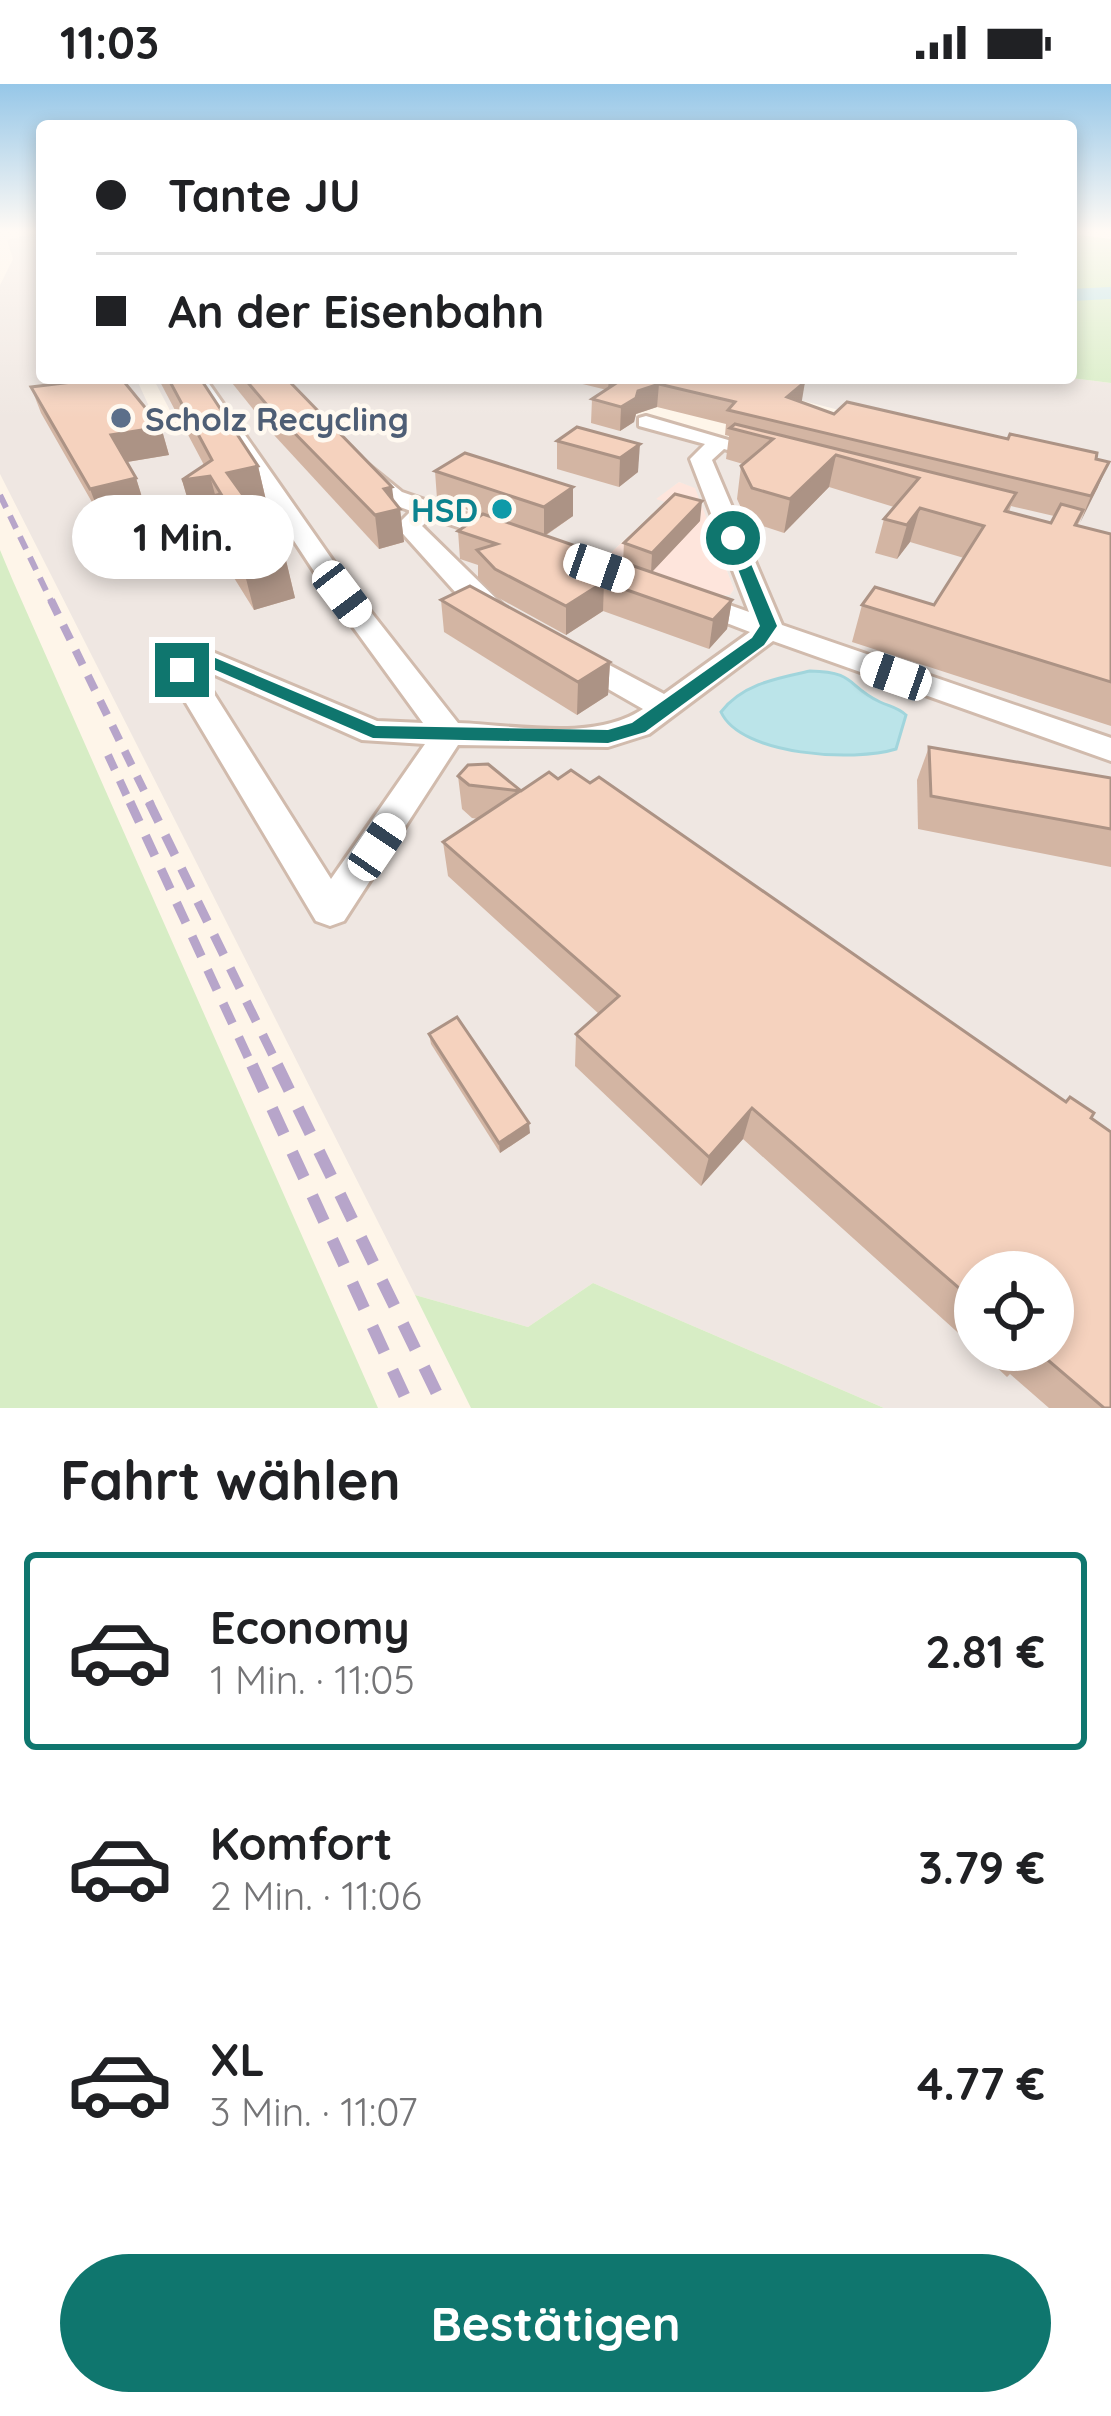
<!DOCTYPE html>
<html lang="de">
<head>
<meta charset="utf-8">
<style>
	body { margin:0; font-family:Quicksand,sans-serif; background:#f6f6f6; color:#202124; height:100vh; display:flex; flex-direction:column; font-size:45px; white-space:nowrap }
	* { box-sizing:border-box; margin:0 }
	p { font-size:39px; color:#757577 }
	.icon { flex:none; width:66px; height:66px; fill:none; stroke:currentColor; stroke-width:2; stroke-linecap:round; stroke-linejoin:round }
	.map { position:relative; height:1324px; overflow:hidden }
	.side { display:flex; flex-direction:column; background:#fff; flex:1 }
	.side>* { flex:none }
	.guide { position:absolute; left:36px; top:36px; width:1041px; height:264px; border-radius:12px; box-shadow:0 6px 18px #0003; display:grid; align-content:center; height:264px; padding:0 60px; background:#fff }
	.controls { position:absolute; left:954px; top:1167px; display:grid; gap:24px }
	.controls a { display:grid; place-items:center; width:120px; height:120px; border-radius:50%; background:#fff; box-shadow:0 6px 18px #0003; font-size:60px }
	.end { position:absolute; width:54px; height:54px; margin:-27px; border:15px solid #0f766e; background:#fff; box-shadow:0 0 0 6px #fff }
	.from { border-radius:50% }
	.bubble { position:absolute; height:84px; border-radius:42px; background:#fff; box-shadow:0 6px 18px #0003; font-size:39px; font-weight:700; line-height:84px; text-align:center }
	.car { position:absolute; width:36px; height:72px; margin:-36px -18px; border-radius:15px; box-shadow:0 0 9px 3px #0007; background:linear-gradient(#fff 24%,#345 0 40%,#fff 0 76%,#345 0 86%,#fff 0) }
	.guide b { display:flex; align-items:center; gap:42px; height:114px; font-size:45px }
	.guide b+b { border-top:3px solid #e0e0e0 }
	.guide i { width:30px; height:30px; background:#202124 }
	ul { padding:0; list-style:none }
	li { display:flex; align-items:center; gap:36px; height:198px; margin:0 24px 18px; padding:0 36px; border:6px solid transparent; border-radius:12px }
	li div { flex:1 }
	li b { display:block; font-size:45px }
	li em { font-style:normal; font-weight:700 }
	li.current { border-color:#0f766e }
	li>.icon { width:108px; height:108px; stroke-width:1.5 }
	h2 { padding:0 60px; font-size:54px; line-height:144px }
	.button { display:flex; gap:24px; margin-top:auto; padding:24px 60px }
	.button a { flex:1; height:138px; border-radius:72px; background:#0f766e; color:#fff; font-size:48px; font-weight:700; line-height:138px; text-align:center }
	.status { display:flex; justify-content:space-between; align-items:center; height:84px; padding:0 60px; background:#fff; direction:ltr }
	.status svg { height:33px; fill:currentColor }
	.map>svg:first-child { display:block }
</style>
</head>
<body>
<div class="status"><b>11:03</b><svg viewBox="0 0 49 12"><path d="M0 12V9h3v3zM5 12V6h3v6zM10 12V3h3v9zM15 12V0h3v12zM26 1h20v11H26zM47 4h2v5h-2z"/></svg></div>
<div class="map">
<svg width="1111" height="1324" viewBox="0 0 1111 1324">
	<rect width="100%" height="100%" fill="#fef5e9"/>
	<!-- commercial -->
	<polygon fill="#fee5dc" points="679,398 695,403 734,505 730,511 709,513 602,477 664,419 654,415"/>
	<!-- industrial -->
	<path fill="#efe7e2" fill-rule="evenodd" d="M 42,148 L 42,294 L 136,294 L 158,342 L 176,338 L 153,294 L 677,294 L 626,329 L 752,362 L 788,332 L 843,327 L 784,312 L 803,294 L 1071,294 L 1111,299 L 1111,1324 L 884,1324 L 593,1199 L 528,1243 L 415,1211 L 0,390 L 0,201 L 13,175 L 7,156 ZM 679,398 L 695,404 L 734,505 L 730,511 L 709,513 L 603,476 L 665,418 L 656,415 ZM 975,1188 L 1053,1188 L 1053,1266 L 975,1266 Z"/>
	<!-- green -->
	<g fill="#d7edc5">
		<polygon points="1071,150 1111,155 1111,299 1071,294"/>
		<polygon points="0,466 13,497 378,1324 0,1324"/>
		<polygon points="593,1199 884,1324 471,1324 415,1211 528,1243"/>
	</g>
	<!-- water -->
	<path fill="#bbe4e9" stroke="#a1d5dc" stroke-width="3" d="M 810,587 C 857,588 846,602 880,618 C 891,623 897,623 906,631 L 896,665 C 855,678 741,672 721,628 C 742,600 778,594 810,587 Z"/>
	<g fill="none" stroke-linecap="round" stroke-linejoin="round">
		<!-- river -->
		<polygon fill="#bbe4e9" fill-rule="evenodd" points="1111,203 1111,215 1071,217 1071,205"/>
		<!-- minor casing -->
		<g stroke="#d1bbad" stroke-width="6">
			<g id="minor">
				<path d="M 187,294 L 205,294 L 352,504 L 458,639 C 514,641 594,658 643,625 L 561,578 L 556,572 L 561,566 L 581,566 L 664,610 L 750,548 L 680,521 L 676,515 L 690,507 L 749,528 L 690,375 L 705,360 L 639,342 L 639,334 L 646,332 L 783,372 L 772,378 L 724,365 L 712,376 L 782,541 L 1111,654 L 1111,677 L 773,557 L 649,650 L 608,663 L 458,661 L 344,837 L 330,842 L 316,837 L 167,587 L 171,559 L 191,559 L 377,637 L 423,639 L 329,510 ZM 197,583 L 362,656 L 425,660 L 331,795 Z"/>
				<polygon points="360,374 402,408 520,449 523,454 520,459 511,461 431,434 422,442 514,532 510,538 490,538 474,529 396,442 411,427 386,418 352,386 349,381"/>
			</g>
		</g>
		<!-- minor -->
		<use href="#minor" fill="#fff" fill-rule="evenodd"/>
		<!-- rail-far3 -->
		<polyline stroke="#b7a5ca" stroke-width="6" stroke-dasharray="14 9" stroke-linecap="butt" points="0,411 52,519"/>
		<!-- rail-far2 -->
		<g stroke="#b7a5ca" stroke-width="8" stroke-dasharray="16 12" stroke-linecap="butt">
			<polyline points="51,516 151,721"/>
			<polyline points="108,671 131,721"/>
		</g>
		<!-- rail-far1 -->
		<g stroke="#b7a5ca" stroke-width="9" stroke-dasharray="22 15" stroke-linecap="butt">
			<polyline points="130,718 253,984"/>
			<polyline points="149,718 279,984"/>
		</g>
		<!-- rail -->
		<g stroke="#b7a5ca" stroke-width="12" stroke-dasharray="28 20" stroke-linecap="butt">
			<polyline points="252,981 410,1324"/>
			<polyline points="277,981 444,1324"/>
		</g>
	</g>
	<!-- wall -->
	<g fill="#d3b5a3" fill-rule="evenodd">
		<polygon points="158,294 200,294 258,382 268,425 256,428 284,468 295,514 254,526 213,460 207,438 195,440 182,396 204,381"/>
		<polygon points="228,294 286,294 400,425 404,458 379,465 274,351"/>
		<path d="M 558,294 L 784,294 L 801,318 L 834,330 L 1096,375 L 1098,403 L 1077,442 L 1111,450 L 1111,642 L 852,558 L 862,521 L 934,521 L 964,474 L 910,458 L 897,475 L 875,469 L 884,435 L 894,423 L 829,403 L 784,449 L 747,437 L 737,415 L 741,382 L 743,380 L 726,375 L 729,352 L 725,351 L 726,340 L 657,323 L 636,330 L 634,338 L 620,347 L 591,339 L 592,315 L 607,306 ZM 1011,422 L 1054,432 L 1051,439 L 1009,428 Z"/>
		<polygon points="31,303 161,343 169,371 127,378 136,394 145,423 101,434 41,329"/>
		<polygon points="577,343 638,388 619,403 557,385 557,357"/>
		<polygon points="435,387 573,432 545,452 623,478 624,459 700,437 652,488 732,516 727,545 709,565 603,527 566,551 497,513 478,494 478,481 460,475 458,447 482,431 437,415"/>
		<polygon points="441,516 610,578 608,611 577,631 444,548"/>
		<polygon points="929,663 1111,694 1111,783 918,745 917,696"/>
		<polygon points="458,692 521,707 1091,1034 1111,1324 1049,1324 1010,1290 1007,1293 978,1266 1053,1266 975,1188 975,1264 743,1055 701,1102 575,982 576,950 599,930 448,792 443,758 478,735 472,734 462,725"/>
		<polygon points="429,950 530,1049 500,1069 431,960"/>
	</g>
	<!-- shaded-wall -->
	<g fill="#ac9385">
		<polygon points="609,294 616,294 615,303 608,306"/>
		<polygon points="805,298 801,322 787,313"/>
		<polygon points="659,300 657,323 636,330 634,338 620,347 621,323 638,307"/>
		<polygon points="161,343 169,371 121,379 111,351"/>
		<polygon points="640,360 638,388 619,403 620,374"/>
		<polygon points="836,371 829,403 784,449 790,415"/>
		<polygon points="1109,378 1098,403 1080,439 1091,412"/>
		<polygon points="258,382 268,425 238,432 227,389"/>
		<polygon points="210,392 222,436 200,415 207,438 195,440 182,396"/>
		<polygon points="136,394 145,423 101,434 90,405"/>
		<polygon points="392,403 395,426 400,425 404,458 379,465 375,431 384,405"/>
		<polygon points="573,403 573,432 544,452 544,423"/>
		<polygon points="702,417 700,437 651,489 652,469"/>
		<polygon points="920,424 910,458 897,475 907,441"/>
		<polygon points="284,468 295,514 254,526 242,479"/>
		<polygon points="604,498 603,527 566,551 566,522"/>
		<polygon points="732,516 727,545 709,565 713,536"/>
		<polygon points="610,578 608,611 577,631 578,598"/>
		<polygon points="752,1024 743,1055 701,1102 709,1073"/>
		<polygon points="529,1039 530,1049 500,1069 499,1059"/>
	</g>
	<!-- building -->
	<g fill="#f5d2be" stroke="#ac9385" stroke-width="3">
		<polygon points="105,294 121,294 161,343 111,351 136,394 90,405 31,303"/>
		<polygon points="168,294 200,294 258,382 227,389 284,468 242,479 200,415 221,410 210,392 182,396 212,376"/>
		<polygon points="244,294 286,294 392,403 384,405 400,425 375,431 267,321"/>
		<polygon points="624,294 784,294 805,298 787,313 834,330 847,318 1008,355 1010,350 1097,369 1096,375 1109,378 1091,412 728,326 735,318 659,300 638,307 636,314 621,323 592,315"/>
		<polygon points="735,340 1016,409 1005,427 1051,439 1061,420 1083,426 1075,441 1111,450 1111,598 862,521 875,503 934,521 984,442 920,424 907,441 884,435 919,394 836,371 790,415 752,404 741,382 773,355 730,344"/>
		<polygon points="577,343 640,360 620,374 557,357"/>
		<polygon points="465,369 573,403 544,423 435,387"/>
		<polygon points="675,410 702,417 652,469 624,459"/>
		<polygon points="483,430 732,516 713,536 604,498 566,522 495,485 477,466 497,460 458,447"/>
		<polygon points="470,502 610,578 578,598 441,516"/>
		<polygon points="929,663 1111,694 1111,745 931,712"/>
		<polygon points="488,680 521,707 549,688 558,695 571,686 590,699 599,693 1066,1018 1070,1013 1094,1029 1091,1034 1111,1048 1111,1324 1104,1324 1036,1266 1053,1266 1053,1188 975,1188 975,1218 752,1024 709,1073 576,950 619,912 443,758 520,707 469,701 458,692 468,681"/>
		<polygon points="457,933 529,1039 499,1059 429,950"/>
	</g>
	<!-- sky -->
	<linearGradient id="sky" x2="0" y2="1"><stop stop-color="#96c7e8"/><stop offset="0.44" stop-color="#fffaf5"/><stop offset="1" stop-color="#fffaf5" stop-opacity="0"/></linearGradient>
	<rect width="1111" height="334" fill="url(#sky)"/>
	<!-- route -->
	<polygon fill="#0f766e" points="733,450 740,454 777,542 764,561 645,648 608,659 373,654 190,575 188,590 173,586 173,565 182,560 376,642 608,646 632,639 752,554 760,542 726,454"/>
	<!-- markers -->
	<circle fill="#5c6f8a" stroke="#fff9f0" stroke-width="4.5" cx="121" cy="334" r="12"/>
	<circle fill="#0f9aa8" stroke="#fff9f0" stroke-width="4.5" cx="502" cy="425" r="12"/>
	<g text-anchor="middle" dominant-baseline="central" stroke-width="9" stroke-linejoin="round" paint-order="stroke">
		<!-- far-service labels -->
		<g font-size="33" font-weight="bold" fill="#4e5e75" stroke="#fff9f0" text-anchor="start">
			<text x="145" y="334">Scholz Recycling</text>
		</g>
		<!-- far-culture labels -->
		<g font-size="33" font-weight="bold" fill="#0d838f" stroke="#fff9f0" text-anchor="end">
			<text x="478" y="425">HSD</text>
		</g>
	</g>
</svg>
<div class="controls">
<a><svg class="icon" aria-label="locate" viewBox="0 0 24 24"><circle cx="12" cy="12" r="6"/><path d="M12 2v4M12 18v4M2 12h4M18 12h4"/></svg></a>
</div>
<i class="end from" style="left:733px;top:454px"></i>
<i class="end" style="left:182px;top:586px"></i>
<div class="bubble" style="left:72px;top:411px;width:222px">1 Min.</div>
<i class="car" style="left:599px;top:484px;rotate:109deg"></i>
<i class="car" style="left:342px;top:510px;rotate:143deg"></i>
<i class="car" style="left:896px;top:592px;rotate:289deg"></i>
<i class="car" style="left:377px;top:763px;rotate:34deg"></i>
<div class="guide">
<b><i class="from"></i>Tante JU</b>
<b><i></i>An der Eisenbahn</b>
</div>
</div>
<section class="side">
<h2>Fahrt wählen</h2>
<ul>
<li class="current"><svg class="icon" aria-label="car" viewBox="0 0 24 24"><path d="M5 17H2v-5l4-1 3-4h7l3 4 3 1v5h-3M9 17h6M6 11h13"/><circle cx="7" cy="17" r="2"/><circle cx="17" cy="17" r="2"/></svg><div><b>Economy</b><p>1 Min. · 11:05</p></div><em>2.81 €</em></li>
<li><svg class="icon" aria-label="car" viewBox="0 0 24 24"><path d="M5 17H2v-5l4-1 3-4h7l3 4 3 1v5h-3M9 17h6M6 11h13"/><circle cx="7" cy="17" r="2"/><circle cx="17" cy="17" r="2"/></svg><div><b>Komfort</b><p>2 Min. · 11:06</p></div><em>3.79 €</em></li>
<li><svg class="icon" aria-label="car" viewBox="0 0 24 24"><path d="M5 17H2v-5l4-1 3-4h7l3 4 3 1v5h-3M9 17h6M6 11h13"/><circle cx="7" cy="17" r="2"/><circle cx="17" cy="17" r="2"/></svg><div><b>XL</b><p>3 Min. · 11:07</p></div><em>4.77 €</em></li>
</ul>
<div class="button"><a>Bestätigen</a></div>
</section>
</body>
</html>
